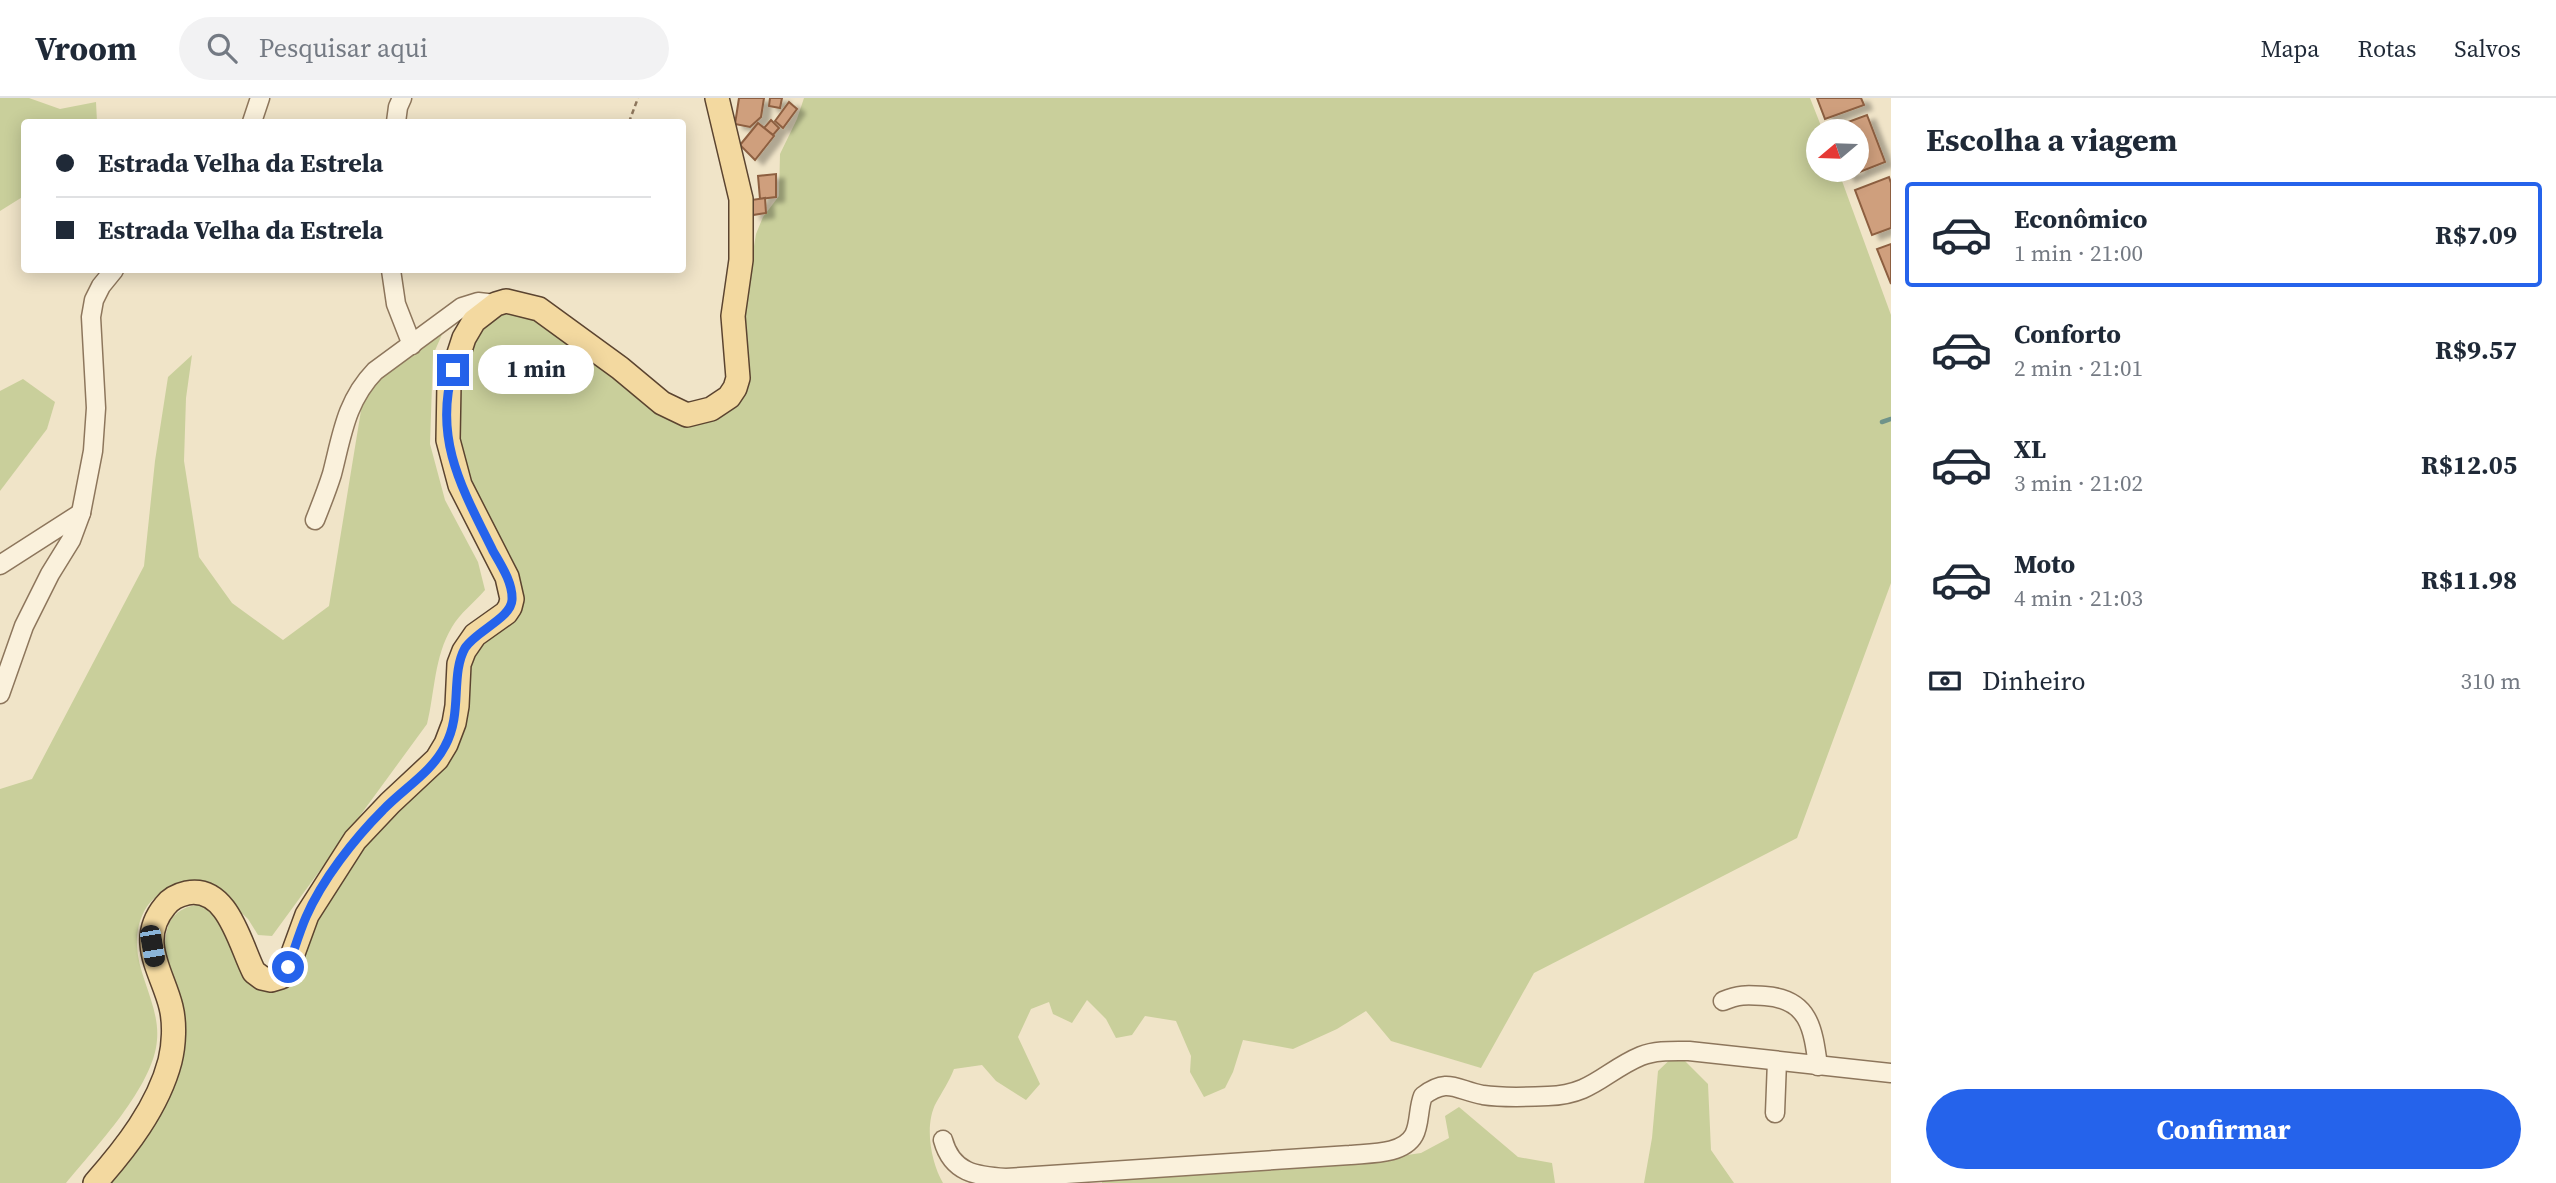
<!DOCTYPE html>
<html lang="pt">
<head>
<meta charset="utf-8">
<style>
	body { margin:0; font-family:"Source Serif 4",serif; background:#f2f2f3; color:#1f2937; height:100vh; display:flex; flex-direction:column; font-size:26px; white-space:nowrap }
	* { box-sizing:border-box; margin:0 }
	p { font-size:23px; color:#747a83 }
	.icon { flex:none; width:38px; height:38px; fill:none; stroke:currentColor; stroke-width:2; stroke-linecap:round; stroke-linejoin:round }
	.map { position:relative; flex:1; overflow:hidden }
	.panel { display:flex; flex-direction:column; background:#fff; width:665px }
	.panel>* { flex:none }
	.hud { position:absolute; left:21px; top:21px; width:665px; height:154px; border-radius:7px; box-shadow:0 4px 18px #0003; display:grid; align-content:center; height:154px; padding:0 35px; background:#fff }
	.needle { width:46px; rotate:251deg }
	.fabs { position:absolute; left:1806px; top:21px; display:grid; gap:14px }
	.fabs a { display:grid; place-items:center; width:63px; height:63px; border-radius:50%; background:#fff; box-shadow:0 4px 18px #0003; font-size:35px }
	.end { position:absolute; width:32px; height:32px; margin:-16px; border:9px solid #2563eb; background:#fff; box-shadow:0 0 0 4px #fff }
	.from { border-radius:50% }
	.bubble { position:absolute; height:49px; border-radius:24px; background:#fff; box-shadow:0 4px 18px #0003; font-size:23px; font-weight:700; line-height:49px; text-align:center }
	.car { position:absolute; width:21px; height:42px; margin:-21px -10px; border-radius:9px; box-shadow:0 0 5px 2px #0007; background:linear-gradient(#222 24%,#8ab4d8 0 40%,#222 0 76%,#8ab4d8 0 86%,#222 0) }
	.hud b { display:flex; align-items:center; gap:24px; height:66px; font-size:26px }
	.hud b+b { border-top:2px solid #e0e1e3 }
	.hud i { width:18px; height:18px; background:#1f2937 }
	ul { padding:0; list-style:none }
	li { display:flex; align-items:center; gap:21px; height:105px; margin:0 14px 10px; padding:0 21px; border:4px solid transparent; border-radius:7px }
	li div { flex:1 }
	li b { display:block; font-size:26px }
	li em { font-style:normal; font-weight:700 }
	li.on { border-color:#2563eb }
	li>.icon { width:63px; height:63px; stroke-width:1.5 }
	h2 { padding:0 35px; font-size:32px; line-height:84px }
	.pay { display:flex; align-items:center; gap:18px; height:77px; padding:0 35px; font-size:26px }
	.pay p { margin-inline-start:auto }
	.button { display:flex; gap:14px; margin-top:auto; padding:14px 35px }
	.button a { flex:1; height:80px; border-radius:42px; background:#2563eb; color:#fff; font-size:28px; font-weight:700; line-height:80px; text-align:center }
	header { display:flex; align-items:center; gap:42px; box-sizing:border-box; height:98px; padding:0 35px; background:#fff; border-bottom:2px solid #e0e1e3 }
	header strong { font-size:33px }
	nav { display:flex; gap:38px; margin-inline-start:auto; font-size:24px }
	.search { width:490px; height:63px; background:#f2f2f3; display:flex; align-items:center; gap:18px; box-sizing:border-box; padding:0 24px; border-radius:38px; color:#747a83; font-size:26px }
	main { display:flex; flex:1; min-height:0 }
	.map>svg:first-child { display:block }
</style>
</head>
<body>
<header>
<strong>Vroom</strong>
<div class="search"><svg class="icon" aria-label="search" viewBox="0 0 24 24"><circle cx="10" cy="10" r="6"/><path d="M15 15l6 6"/></svg>Pesquisar aqui</div>
<nav><a>Mapa</a><a>Rotas</a><a>Salvos</a></nav>
</header>
<main>
<div class="map">
<svg width="1891" height="1085" viewBox="0 0 1891 1085">
	<defs>
		<filter id="shadow"><feDropShadow dx="8" dy="4.5" stdDeviation="2" flood-color="#0004"/></filter>
	</defs>
	<rect width="100%" height="100%" fill="#f0e4c8"/>
	<!-- green -->
	<g fill="#c9cf9b">
		<polygon points="0,0 29,0 60,11 96,4 97,24 24,24 24,98 0,113"/>
		<path d="M 804,0 L 1810,0 L 1823,33 L 1818,33 L 1818,72 L 1838,72 L 1891,217 L 1891,485 L 1797,740 L 1534,875 L 1481,970 L 1391,943 L 1366,913 L 1337,931 L 1293,951 L 1243,942 L 1233,974 L 1225,990 L 1204,999 L 1190,974 L 1191,958 L 1176,923 L 1145,918 L 1132,937 L 1116,940 L 1106,921 L 1087,902 L 1072,925 L 1053,916 L 1049,904 L 1031,911 L 1018,939 L 1040,986 L 1026,1002 L 996,983 L 982,967 L 954,971 C 949,984 942,994 936,1005 C 924,1027 931,1065 943,1085 L 94,1085 L 180,952 C 175,921 152,842 174,818 C 183,808 197,806 209,806 L 274,884 L 326,789 L 429,674 L 460,567 L 507,516 L 449,342 L 465,241 L 516,206 L 675,314 L 729,300 L 756,136 L 763,119 L 779,98 L 780,56 L 797,21 Z"/>
		<path d="M 451,216 L 433,257 L 430,346 L 445,402 L 478,464 L 485,492 C 474,505 460,515 452,529 C 434,559 435,594 427,626 L 272,838 L 258,837 L 248,821 L 218,793 C 205,792 181,788 170,792 C 146,798 136,825 137,847 C 138,879 160,909 157,942 C 154,988 95,1050 66,1085 L 0,1085 L 0,691 L 32,681 L 144,468 L 155,363 L 168,279 L 192,257 L 186,300 L 184,363 L 199,459 L 232,505 L 283,542 L 329,508 L 365,288 Z"/>
		<polygon points="23,281 55,304 47,331 0,393 0,293"/>
		<polygon points="1677,955 1708,986 1711,1052 1734,1085 1644,1085 1652,1040 1658,973"/>
		<polygon points="1459,1009 1518,1059 1552,1065 1555,1085 1102,1085 1102,1082 1163,1074 1338,1067 1421,1055 1449,1040 1445,1018"/>
	</g>
	<g fill="none" stroke-linecap="round" stroke-linejoin="round">
		<!-- stream -->
		<polyline stroke="#6f938a" stroke-width="4.5" points="1882,324 1891,321"/>
	</g>
	<!-- building -->
	<g fill="#cf9f7d" stroke="#8d5f41" stroke-width="2" filter="url(#shadow)">
		<polygon points="739,0 764,0 761,19 750,29 735,26"/>
		<polygon points="770,0 782,0 780,10 769,8"/>
		<polygon points="1817,0 1861,0 1864,7 1825,21"/>
		<polygon points="789,4 797,11 783,30 775,23"/>
		<polygon points="1867,17 1885,64 1847,79 1844,72 1857,72 1857,33 1829,31"/>
		<polygon points="771,22 779,30 773,37 764,30"/>
		<polygon points="758,25 774,38 755,62 740,47"/>
		<polygon points="776,76 776,99 760,101 758,78"/>
		<polygon points="1889,79 1891,85 1891,130 1872,137 1855,92"/>
		<polygon points="765,100 766,115 753,117 751,102"/>
		<polygon points="1891,146 1891,186 1877,151"/>
	</g>
	<g fill="none" stroke-linecap="round" stroke-linejoin="round">
		<!-- minor casing -->
		<g stroke="#8d765c" stroke-width="21">
			<g id="minor">
				<polyline points="252,24 260,0"/>
				<polyline points="396,24 398,9 402,0"/>
				<polyline points="391,172 396,206 412,247"/>
				<path d="M 315,422 C 321,407 327,392 332,376 C 342,337 346,303 375,273 L 462,209 L 478,204 L 496,206"/>
				<polyline points="0,467 81,415"/>
				<polyline points="0,596 24,528 50,476 71,442 81,415 93,353 96,310 91,219 94,202 101,188 114,172"/>
				<path d="M 1723,903 C 1740,896 1747,897 1765,898 C 1809,901 1813,930 1818,968"/>
				<polyline points="1775,1015 1777,963"/>
				<path d="M 943,1042 C 952,1075 976,1078 1006,1080 L 1350,1057 C 1369,1055 1403,1057 1414,1037 C 1420,1026 1418,1010 1423,998 C 1448,979 1456,992 1483,997 C 1503,1000 1528,999 1548,998 C 1592,997 1605,973 1641,958 C 1656,952 1673,953 1689,953 L 1891,975"/>
			</g>
		</g>
		<!-- major casing -->
		<g stroke="#5b4430" stroke-width="26">
			<path id="major" d="M 95,1085 C 126,1050 158,1009 170,963 C 174,947 175,925 171,909 C 163,875 136,843 165,808 C 170,801 178,797 187,795 C 228,787 240,847 254,874 L 262,880 L 271,882 L 281,879 L 288,869 L 307,817 L 355,742 L 390,705 L 437,661 L 446,646 L 454,625 L 457,608 L 459,566 L 464,553 L 475,537 L 506,515 L 510,509 L 512,501 L 507,479 L 460,387 L 448,342 L 449,286 L 464,240 L 474,223 L 496,206 L 506,203 L 539,211 L 620,270 L 662,305 L 687,317 L 711,311 L 729,299 L 735,290 L 738,280 L 733,218 L 741,162 L 741,101 L 717,0"/>
		</g>
		<!-- path -->
		<polyline stroke="#8d765c" stroke-width="2.5" stroke-dasharray="5 3.5" stroke-linecap="butt" points="629,24 638,0"/>
		<!-- minor -->
		<use href="#minor" stroke="#faf1dc" stroke-width="18"/>
		<!-- major -->
		<use href="#major" stroke="#f3d9a0" stroke-width="23"/>
	</g>
	<g fill="none" stroke-linecap="round" stroke-linejoin="round">
		<!-- route -->
		<path stroke="#2563eb" stroke-width="9" d="M 288,869 C 294,853 299,835 306,819 C 322,782 354,741 383,712 C 404,690 431,675 445,648 C 463,616 450,577 465,550 C 476,533 511,520 512,502 C 513,485 501,467 493,453 C 463,392 433,342 453,272"/>
	</g>
</svg>
<div class="fabs">
<a><svg class="needle" viewBox="-14 -14 28 28"><path d="M0-13l5 13h-10z" fill="#e53935"/><path d="M0 13l5-13h-10z" fill="#747a83"/></svg></a>
</div>
<i class="end from" style="left:288px;top:869px"></i>
<i class="end" style="left:453px;top:272px"></i>
<div class="bubble" style="left:478px;top:247px;width:116px">1 min</div>
<i class="car" style="left:152px;top:848px;rotate:170deg"></i>
<div class="hud">
<b><i class="from"></i>Estrada Velha da Estrela</b>
<b><i></i>Estrada Velha da Estrela</b>
</div>
</div>
<section class="panel">
<h2>Escolha a viagem</h2>
<ul>
<li class="on"><svg class="icon" aria-label="car" viewBox="0 0 24 24"><path d="M5 17H2v-5l4-1 3-4h7l3 4 3 1v5h-3M9 17h6M6 11h13"/><circle cx="7" cy="17" r="2"/><circle cx="17" cy="17" r="2"/></svg><div><b>Econômico</b><p>1 min · 21:00</p></div><em>R$7.09</em></li>
<li><svg class="icon" aria-label="car" viewBox="0 0 24 24"><path d="M5 17H2v-5l4-1 3-4h7l3 4 3 1v5h-3M9 17h6M6 11h13"/><circle cx="7" cy="17" r="2"/><circle cx="17" cy="17" r="2"/></svg><div><b>Conforto</b><p>2 min · 21:01</p></div><em>R$9.57</em></li>
<li><svg class="icon" aria-label="car" viewBox="0 0 24 24"><path d="M5 17H2v-5l4-1 3-4h7l3 4 3 1v5h-3M9 17h6M6 11h13"/><circle cx="7" cy="17" r="2"/><circle cx="17" cy="17" r="2"/></svg><div><b>XL</b><p>3 min · 21:02</p></div><em>R$12.05</em></li>
<li><svg class="icon" aria-label="car" viewBox="0 0 24 24"><path d="M5 17H2v-5l4-1 3-4h7l3 4 3 1v5h-3M9 17h6M6 11h13"/><circle cx="7" cy="17" r="2"/><circle cx="17" cy="17" r="2"/></svg><div><b>Moto</b><p>4 min · 21:03</p></div><em>R$11.98</em></li>
</ul>
<div class="pay"><svg class="icon" aria-label="cash" viewBox="0 0 24 24"><path d="M3 7h18v10H3z"/><circle cx="12" cy="12" r="2"/></svg>Dinheiro<p>310 m</p></div>
<div class="button"><a>Confirmar</a></div>
</section>
</main>
</body>
</html>
